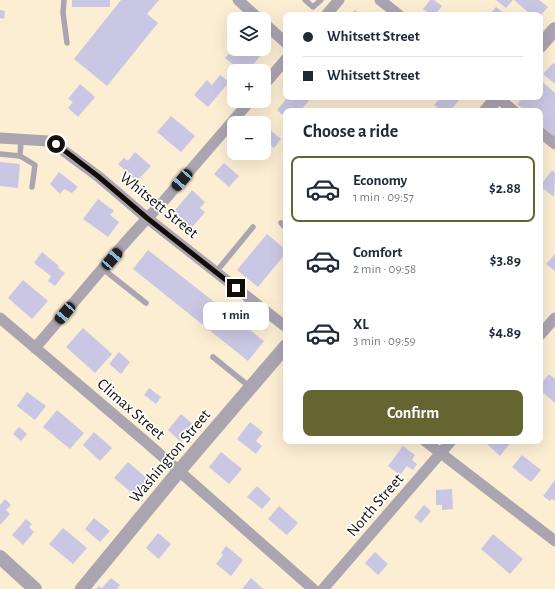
<!DOCTYPE html>
<html lang="en">
<head>
<meta charset="utf-8">
<style>
	body { margin:0; font-family:"Alegreya Sans",sans-serif; background:#f6f6f7; color:#1f2937; height:100vh; display:flex; flex-direction:column; font-size:15px; white-space:nowrap }
	* { box-sizing:border-box; margin:0 }
	p { font-size:13px; color:#747a83 }
	.icon { flex:none; width:22px; height:22px; fill:none; stroke:currentColor; stroke-width:2; stroke-linecap:round; stroke-linejoin:round }
	.map { position:relative; flex:1; overflow:hidden }
	.details { position:absolute; left:283px; top:108px; width:260px; height:336px; display:flex; flex-direction:column; background:#fff; border-radius:8px; box-shadow:0 4px 16px #0002 }
	.details>* { flex:none }
	.hud { position:absolute; left:283px; top:12px; width:260px; height:88px; border-radius:8px; box-shadow:0 4px 16px #0002; display:grid; align-content:center; height:88px; padding:0 20px; background:#fff }
	.controls { position:absolute; left:227px; top:12px; display:grid; gap:8px }
	.controls a { display:grid; place-items:center; width:44px; height:44px; border-radius:8px; background:#fff; box-shadow:0 4px 16px #0002; font-size:20px }
	.end { position:absolute; width:18px; height:18px; margin:-9px; border:5px solid #140f06; background:#fff; box-shadow:0 0 0 2px #fff }
	.from { border-radius:50% }
	.bubble { position:absolute; height:28px; border-radius:8px; background:#fff; box-shadow:0 4px 16px #0002; font-size:13px; font-weight:700; line-height:28px; text-align:center }
	.car { position:absolute; width:12px; height:24px; margin:-12px -6px; border-radius:5px; box-shadow:0 0 3px 1px #0007; background:linear-gradient(#222 24%,#8ab4d8 0 40%,#222 0 76%,#8ab4d8 0 86%,#222 0) }
	.hud b { display:flex; align-items:center; gap:14px; height:38px; font-size:15px }
	.hud b+b { border-top:1px solid #e0e1e3 }
	.hud i { width:10px; height:10px; background:#1f2937 }
	ul { padding:0; list-style:none }
	li { display:flex; align-items:center; gap:12px; height:66px; margin:0 8px 6px; padding:0 12px; border:2px solid transparent; border-radius:8px }
	li div { flex:1 }
	li b { display:block; font-size:15px }
	li em { font-style:normal; font-weight:700 }
	li.current { border-color:#656531 }
	li>.icon { width:36px; height:36px; stroke-width:1.5 }
	h2 { padding:0 20px; font-size:18px; line-height:48px }
	.primary-button { display:flex; gap:8px; margin-top:auto; padding:8px 20px }
	.primary-button a { flex:1; height:46px; border-radius:8px; background:#656531; color:#fff; font-size:16px; font-weight:700; line-height:46px; text-align:center }
	.map>svg:first-child { display:block }
</style>
</head>
<body>
<div class="map">
<svg width="555" height="589" viewBox="0 0 555 589">
	<rect width="100%" height="100%" fill="#fceed3"/>
	<!-- building -->
	<g fill="#c9c7e3">
		<rect x="72" y="0" width="38" height="7"/>
		<polygon points="121,0 159,0 147,14 158,23 107,86 74,59"/>
		<polygon points="430,0 434,0 442,6 435,15 432,15 423,9"/>
		<polygon points="496,0 513,0 506,8"/>
		<polygon points="514,0 539,0 548,7 541,15 526,15 528,12"/>
		<polygon points="496,7 506,15 489,15"/>
		<polygon points="0,10 5,11 4,19 0,18"/>
		<polygon points="355,10 361,15 350,15"/>
		<polygon points="233,49 252,49 260,56 248,71 241,71 225,58"/>
		<polygon points="553,63 555,65 555,84 543,74"/>
		<polygon points="220,75 229,82 208,107 194,95 207,80 212,85"/>
		<polygon points="540,80 555,93 555,137 540,124 540,111 525,111 517,104 524,97 540,97"/>
		<polygon points="80,84 95,97 78,117 68,108 73,102 68,99"/>
		<polygon points="288,97 312,97 300,111 286,111 286,118 277,110"/>
		<polygon points="441,97 457,97 460,99 450,111 435,111 438,108 434,105"/>
		<polygon points="171,116 195,136 181,152 157,132"/>
		<polygon points="264,125 281,139 274,148 269,143 264,150"/>
		<polygon points="135,152 151,166 137,181 118,164 124,158 128,161"/>
		<polygon points="0,162 20,164 18,188 0,186"/>
		<polygon points="224,163 239,176 229,187 214,174"/>
		<polygon points="552,170 555,173 554,197 540,186"/>
		<polygon points="59,172 78,187 72,193 64,189 60,194 50,184"/>
		<polygon points="192,190 205,202 200,208 205,212 189,231 171,215"/>
		<polygon points="98,199 114,211 110,215 119,222 108,237 83,219"/>
		<polygon points="267,234 286,250 286,253 258,287 237,270"/>
		<polygon points="148,250 264,341 248,361 133,269"/>
		<polygon points="42,252 59,266 58,268 65,273 55,286 48,281 51,276 34,263"/>
		<polygon points="555,254 555,271 546,264"/>
		<polygon points="23,280 48,301 32,319 8,298"/>
		<polygon points="83,328 112,354 95,373 66,347"/>
		<polygon points="119,352 130,362 121,374 109,364"/>
		<polygon points="549,374 555,379 555,403 540,390 540,385"/>
		<polygon points="149,388 161,397 156,404 144,395"/>
		<polygon points="27,392 46,406 35,420 17,406"/>
		<polygon points="57,410 84,433 70,449 43,427"/>
		<polygon points="181,414 195,426 181,442 168,430"/>
		<polygon points="250,422 263,432 256,441 262,446 256,454 237,439"/>
		<polygon points="19,427 27,434 21,441 13,434"/>
		<polygon points="94,432 112,448 100,461 83,445"/>
		<polygon points="490,441 512,441 500,456 487,444"/>
		<polygon points="403,446 415,455 412,460 417,464 413,470 407,466 400,475 388,466"/>
		<polygon points="221,452 242,469 229,484 209,467"/>
		<polygon points="522,455 541,470 531,482 512,467"/>
		<polygon points="128,462 150,481 137,497 114,478"/>
		<polygon points="555,480 555,501 552,499 550,501 543,496"/>
		<polygon points="257,486 271,499 262,509 247,497"/>
		<polygon points="452,489 453,509 442,510 442,505 436,505 436,490"/>
		<polygon points="5,499 11,505 6,510 10,514 0,525 0,505"/>
		<polygon points="424,505 431,511 421,523 414,517"/>
		<polygon points="279,506 298,523 287,535 268,519"/>
		<polygon points="94,518 110,531 100,542 85,529"/>
		<polygon points="26,519 32,524 29,527 34,532 23,545 12,535"/>
		<polygon points="63,528 87,548 73,564 49,544"/>
		<polygon points="158,533 171,544 159,559 146,548"/>
		<polygon points="493,534 523,559 510,574 481,549"/>
		<polygon points="226,546 243,560 231,576 216,564 223,555 221,553"/>
		<polygon points="375,552 388,564 378,575 365,563"/>
		<polygon points="111,578 120,585 117,589 96,589 99,586 102,588"/>
		<polygon points="251,578 263,589 242,589"/>
	</g>
	<g fill="none" stroke-linecap="round" stroke-linejoin="round">
		<!-- service -->
		<g stroke="#aaa5b0" stroke-width="5.5">
			<polyline points="64,0 63,13 67,43"/>
			<polyline points="305,0 313,7 321,0"/>
			<polyline points="21,139 20,156 35,165 32,187"/>
			<polyline points="0,154 20,156"/>
			<polyline points="281,223 286,228"/>
			<polyline points="103,269 146,303"/>
			<polyline points="216,272 253,227"/>
			<polyline points="213,357 250,387"/>
		</g>
		<!-- minor -->
		<g stroke="#aaa5b0" stroke-width="11">
			<polyline points="238,0 259,19"/>
			<polyline points="380,0 399,15"/>
			<polyline points="326,15 339,0"/>
			<polyline points="264,23 286,43"/>
			<polyline points="264,85 286,59"/>
			<polyline points="497,97 514,111"/>
			<polyline points="540,132 555,144"/>
			<polyline points="0,138 48,141 56,145 99,177 147,218 286,327"/>
			<polyline points="0,318 146,442 313,589"/>
			<polyline points="540,335 555,318"/>
			<path d="M 35,348 C 77,300 117,248 162,203 L 250,101"/>
			<polyline points="425,441 555,541"/>
			<polyline points="323,589 451,441"/>
		</g>
		<!-- tertiary -->
		<g stroke="#aaa5b0" stroke-width="14">
			<polyline points="540,46 555,29"/>
			<polyline points="486,111 498,97"/>
			<polyline points="0,557 35,589"/>
			<polyline points="82,589 179,471 286,346"/>
		</g>
	</g>
	<g fill="none" stroke-linecap="round" stroke-linejoin="round">
		<!-- route -->
		<polyline stroke="#140f06" stroke-width="5" points="56,144 99,177 147,218 236,288"/>
	</g>
	<g text-anchor="middle" dominant-baseline="central" stroke-width="3.5" stroke-linejoin="round" paint-order="stroke">
		<!-- street labels -->
		<g font-size="16" fill="#140f06" stroke="#fff">
			<text transform="translate(159 205) rotate(39)">Whitsett Street</text>
			<text transform="translate(131 409) rotate(41)">Climax Street</text>
			<text transform="translate(170 456) rotate(-50)">Washington Street</text>
			<text transform="translate(375 505) rotate(-49)">North Street</text>
		</g>
	</g>
</svg>
<div class="controls">
<a><svg class="icon" aria-label="layers" viewBox="0 0 24 24"><path d="M12 4l9 5-9 5-9-5zM3 14l9 5 9-5"/></svg></a>
<a>+</a>
<a>−</a>
</div>
<i class="end from" style="left:56px;top:144px"></i>
<i class="end" style="left:236px;top:288px"></i>
<div class="bubble" style="left:203px;top:302px;width:66px">1 min</div>
<i class="car" style="left:182px;top:180px;rotate:221deg"></i>
<i class="car" style="left:112px;top:259px;rotate:41deg"></i>
<i class="car" style="left:65px;top:313px;rotate:220deg"></i>
<div class="hud">
<b><i class="from"></i>Whitsett Street</b>
<b><i></i>Whitsett Street</b>
</div>
<section class="details">
<h2>Choose a ride</h2>
<ul>
<li class="current"><svg class="icon" aria-label="car" viewBox="0 0 24 24"><path d="M5 17H2v-5l4-1 3-4h7l3 4 3 1v5h-3M9 17h6M6 11h13"/><circle cx="7" cy="17" r="2"/><circle cx="17" cy="17" r="2"/></svg><div><b>Economy</b><p>1 min · 09:57</p></div><em>$2.88</em></li>
<li><svg class="icon" aria-label="car" viewBox="0 0 24 24"><path d="M5 17H2v-5l4-1 3-4h7l3 4 3 1v5h-3M9 17h6M6 11h13"/><circle cx="7" cy="17" r="2"/><circle cx="17" cy="17" r="2"/></svg><div><b>Comfort</b><p>2 min · 09:58</p></div><em>$3.89</em></li>
<li><svg class="icon" aria-label="car" viewBox="0 0 24 24"><path d="M5 17H2v-5l4-1 3-4h7l3 4 3 1v5h-3M9 17h6M6 11h13"/><circle cx="7" cy="17" r="2"/><circle cx="17" cy="17" r="2"/></svg><div><b>XL</b><p>3 min · 09:59</p></div><em>$4.89</em></li>
</ul>
<div class="primary-button"><a>Confirm</a></div>
</section>
</div>
</body>
</html>
